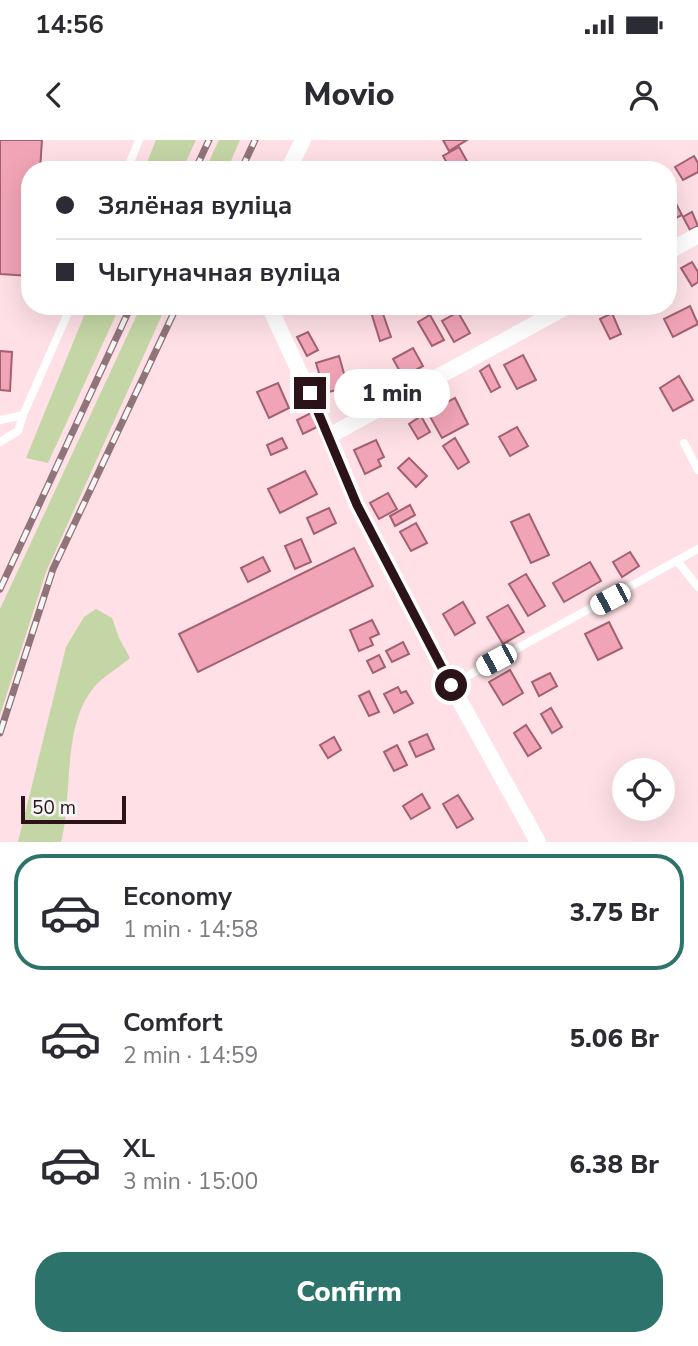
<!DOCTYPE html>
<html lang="en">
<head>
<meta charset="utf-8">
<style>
	body { margin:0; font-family:"Nunito Sans",sans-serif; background:#f7f7f7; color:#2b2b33; height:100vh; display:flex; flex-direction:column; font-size:26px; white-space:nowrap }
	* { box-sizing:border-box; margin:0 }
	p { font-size:23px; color:#7c7c81 }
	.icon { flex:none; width:38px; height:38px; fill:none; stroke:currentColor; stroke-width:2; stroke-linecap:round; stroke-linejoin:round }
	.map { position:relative; height:702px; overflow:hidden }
	.side { display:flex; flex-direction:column; background:#fff; flex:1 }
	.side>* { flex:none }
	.guide { position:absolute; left:21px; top:21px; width:656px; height:154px; border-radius:28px; box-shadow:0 7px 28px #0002; display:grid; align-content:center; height:154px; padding:0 35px; background:#fff }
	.fabs { position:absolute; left:612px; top:618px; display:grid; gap:14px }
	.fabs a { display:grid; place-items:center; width:63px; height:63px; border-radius:50%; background:#fff; box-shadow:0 7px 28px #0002; font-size:35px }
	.scale { position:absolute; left:21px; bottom:18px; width:105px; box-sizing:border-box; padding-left:7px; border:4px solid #2c1319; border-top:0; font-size:19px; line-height:24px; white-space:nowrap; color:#2c1319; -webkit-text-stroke:5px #f6f6f6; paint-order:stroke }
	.end { position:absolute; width:32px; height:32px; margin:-16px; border:9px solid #2c1319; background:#fff; box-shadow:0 0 0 4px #fff }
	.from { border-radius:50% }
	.bubble { position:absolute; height:49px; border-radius:24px; background:#fff; box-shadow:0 7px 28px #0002; font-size:23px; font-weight:800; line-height:49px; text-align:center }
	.car { position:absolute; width:21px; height:42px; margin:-21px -10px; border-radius:9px; box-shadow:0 0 5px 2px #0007; background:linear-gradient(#fff 24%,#345 0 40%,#fff 0 76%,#345 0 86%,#fff 0) }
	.guide b { display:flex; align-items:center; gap:24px; height:66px; font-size:26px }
	.guide b+b { border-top:2px solid #e1e1e2 }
	.guide i { width:18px; height:18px; background:#2b2b33 }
	ul { padding:12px 0 0; list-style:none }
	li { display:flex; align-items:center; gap:21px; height:116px; margin:0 14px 10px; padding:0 21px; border:4px solid transparent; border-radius:28px }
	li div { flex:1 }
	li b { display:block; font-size:26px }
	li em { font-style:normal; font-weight:800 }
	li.selected { border-color:#2c736b }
	li>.icon { width:63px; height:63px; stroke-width:1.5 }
	.action { display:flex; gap:14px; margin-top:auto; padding:14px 35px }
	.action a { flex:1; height:80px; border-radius:28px; background:#2c736b; color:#fff; font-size:28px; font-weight:800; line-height:80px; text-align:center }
	.status { display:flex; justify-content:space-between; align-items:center; height:49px; padding:0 35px; background:#fff; direction:ltr }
	.status svg { height:19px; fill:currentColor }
	header { display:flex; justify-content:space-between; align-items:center; height:91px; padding:0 35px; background:#fff; font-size:32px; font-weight:800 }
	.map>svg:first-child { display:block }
</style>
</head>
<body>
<div class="status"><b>14:56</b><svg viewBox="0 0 49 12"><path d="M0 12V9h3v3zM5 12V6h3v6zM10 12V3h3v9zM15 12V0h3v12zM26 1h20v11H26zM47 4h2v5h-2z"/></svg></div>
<header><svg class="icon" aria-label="back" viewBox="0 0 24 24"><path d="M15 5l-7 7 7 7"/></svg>Movio<svg class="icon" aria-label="person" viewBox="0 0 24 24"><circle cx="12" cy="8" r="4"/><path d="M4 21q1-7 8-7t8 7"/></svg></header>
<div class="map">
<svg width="698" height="702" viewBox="0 0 698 702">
	<rect width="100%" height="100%" fill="#fee0e6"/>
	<!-- green -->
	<g fill="#c4d6a5">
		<polygon points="156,0 196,0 182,30 144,30"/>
		<polygon points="219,0 240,0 227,30 205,30"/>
		<polygon points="88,166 120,166 48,323 26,318"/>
		<polygon points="141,166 166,166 46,432 0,575 0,469"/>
		<path d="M 96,469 L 112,478 L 119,498 L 130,518 C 121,526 109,533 100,541 C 60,578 74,653 61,702 L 18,702 L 66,507 L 84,477 Z"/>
	</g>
	<!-- building -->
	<g fill="#f1a4b6" stroke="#a26171" stroke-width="2">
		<polygon points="0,0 42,0 40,30 30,30 30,136 0,134"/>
		<polygon points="443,0 467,0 449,11"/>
		<polygon points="459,7 468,23 457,30 451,30 443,16"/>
		<polygon points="694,16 698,23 698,32 683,40 675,27"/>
		<polygon points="673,58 682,75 668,82 668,60"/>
		<polygon points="692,72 698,86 690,90 683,77"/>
		<polygon points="692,122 698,132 698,142 692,146 681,128"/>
		<polygon points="690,166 698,184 673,197 664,179"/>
		<polygon points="381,168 391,197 380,201 371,172"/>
		<polygon points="458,172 470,193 454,202 442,181"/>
		<polygon points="612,173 621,194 610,199 600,179"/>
		<polygon points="430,175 444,200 432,206 418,182"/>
		<polygon points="308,192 318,210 307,216 297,197"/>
		<polygon points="413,208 423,226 403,237 393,219"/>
		<polygon points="0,211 12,212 10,251 0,250"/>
		<polygon points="523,215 536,240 517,249 504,225"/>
		<polygon points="339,216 345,237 363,231 372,260 353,266 347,247 325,253 316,223"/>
		<polygon points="489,225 500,247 491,252 480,231"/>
		<polygon points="394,235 401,247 381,258 374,245"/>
		<polygon points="679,236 693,260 673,271 660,248"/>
		<polygon points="278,243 289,268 269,278 257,252"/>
		<polygon points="455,258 468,284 442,298 428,273"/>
		<polygon points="311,273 317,287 303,294 297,280"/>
		<polygon points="421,276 430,292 418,299 409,284"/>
		<polygon points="517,287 528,306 510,316 499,297"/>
		<polygon points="282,298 287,308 271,315 267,305"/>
		<polygon points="455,298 469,322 458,329 443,306"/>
		<polygon points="376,300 384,317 378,320 381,326 365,334 354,310"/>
		<polygon points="409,318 427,336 416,347 398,328"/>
		<polygon points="305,331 317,354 280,373 268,349"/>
		<polygon points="388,353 397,369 379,379 370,363"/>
		<polygon points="410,365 415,375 395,386 390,376"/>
		<polygon points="329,368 336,383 314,394 307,378"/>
		<polygon points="529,374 549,415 531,423 511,382"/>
		<polygon points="416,383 427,403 411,411 400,392"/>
		<polygon points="301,399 311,422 295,429 285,406"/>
		<polygon points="354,408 373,446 198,532 179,494"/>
		<polygon points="630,412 639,426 622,437 613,422"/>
		<polygon points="263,417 270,431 248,442 241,428"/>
		<polygon points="590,422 601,441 564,462 553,443"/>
		<polygon points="526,434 545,466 528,476 509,444"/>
		<polygon points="463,462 475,483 455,495 443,474"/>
		<polygon points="508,465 524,492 503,504 487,477"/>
		<polygon points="372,480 379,494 370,498 373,505 359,511 350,490"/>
		<polygon points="609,482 622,508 598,520 585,494"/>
		<polygon points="403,502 409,514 392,522 386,511"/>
		<polygon points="379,515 385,527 373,533 367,521"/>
		<polygon points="510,530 523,553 503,565 489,542"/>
		<polygon points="550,533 557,546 539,556 532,542"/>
		<polygon points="398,547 401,553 406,551 413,563 394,573 384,554"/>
		<polygon points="369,551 379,572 369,576 359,556"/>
		<polygon points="551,568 562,587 552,593 541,574"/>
		<polygon points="526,585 541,608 528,616 514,593"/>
		<polygon points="427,594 434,609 416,617 409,602"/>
		<polygon points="334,597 341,610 328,618 320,605"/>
		<polygon points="397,605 407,625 394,631 384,612"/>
		<polygon points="422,654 430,668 411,679 403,666"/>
		<polygon points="458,655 473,679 457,688 443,664"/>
	</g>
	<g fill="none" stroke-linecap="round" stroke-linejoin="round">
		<!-- service -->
		<g stroke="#fff" stroke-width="8">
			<polyline points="127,30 139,0"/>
			<polyline points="0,280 23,275"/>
			<polyline points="0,302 18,291 23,275 71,166"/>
			<polyline points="684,303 698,330"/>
			<polyline points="678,422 698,447"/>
			<polyline points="451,545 698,409"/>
		</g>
		<!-- minor -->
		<g stroke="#fff" stroke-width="16">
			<polyline points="288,30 303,0"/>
			<polyline points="668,112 698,95"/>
			<polyline points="269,166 329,296 357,365 451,545 538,702"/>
			<polyline points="329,296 568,166"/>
		</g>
		<!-- rail casing -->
		<g stroke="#8f747a" stroke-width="7">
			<g id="rail">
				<polyline points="195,30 209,0"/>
				<polyline points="241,30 255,0"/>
				<polyline points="0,449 131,166"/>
				<polyline points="0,593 53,429 177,166"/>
			</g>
		</g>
		<!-- rail -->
		<use href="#rail" stroke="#f6f6f6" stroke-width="4.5" stroke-dasharray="13" stroke-linecap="butt"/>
	</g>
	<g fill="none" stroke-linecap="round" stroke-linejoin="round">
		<!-- route -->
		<polyline stroke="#2c1319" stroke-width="9" points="310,253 357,365 451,545"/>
	</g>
</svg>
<div class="fabs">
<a><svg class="icon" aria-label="locate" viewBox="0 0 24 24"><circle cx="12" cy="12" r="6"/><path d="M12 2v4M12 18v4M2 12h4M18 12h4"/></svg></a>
</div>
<div class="scale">50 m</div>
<i class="end from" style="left:451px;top:545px"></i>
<i class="end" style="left:310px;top:253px"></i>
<div class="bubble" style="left:334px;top:229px;width:116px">1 min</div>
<i class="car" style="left:610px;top:459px;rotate:242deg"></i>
<i class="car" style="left:496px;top:520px;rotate:242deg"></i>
<div class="guide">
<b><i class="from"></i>Зялёная вуліца</b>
<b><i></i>Чыгуначная вуліца</b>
</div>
</div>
<section class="side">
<ul>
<li class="selected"><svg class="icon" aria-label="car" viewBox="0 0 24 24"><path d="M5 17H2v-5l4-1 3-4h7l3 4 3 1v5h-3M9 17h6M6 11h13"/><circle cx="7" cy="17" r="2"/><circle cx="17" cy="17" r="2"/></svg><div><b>Economy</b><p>1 min · 14:58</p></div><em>3.75 Br</em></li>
<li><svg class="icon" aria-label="car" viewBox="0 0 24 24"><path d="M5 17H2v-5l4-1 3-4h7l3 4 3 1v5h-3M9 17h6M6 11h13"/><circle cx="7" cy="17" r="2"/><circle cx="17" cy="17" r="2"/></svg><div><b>Comfort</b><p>2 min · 14:59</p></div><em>5.06 Br</em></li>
<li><svg class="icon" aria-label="car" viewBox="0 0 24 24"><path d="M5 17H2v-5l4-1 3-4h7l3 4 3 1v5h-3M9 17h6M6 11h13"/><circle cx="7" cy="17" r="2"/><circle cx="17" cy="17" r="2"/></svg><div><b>XL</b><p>3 min · 15:00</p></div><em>6.38 Br</em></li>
</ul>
<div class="action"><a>Confirm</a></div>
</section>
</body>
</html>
